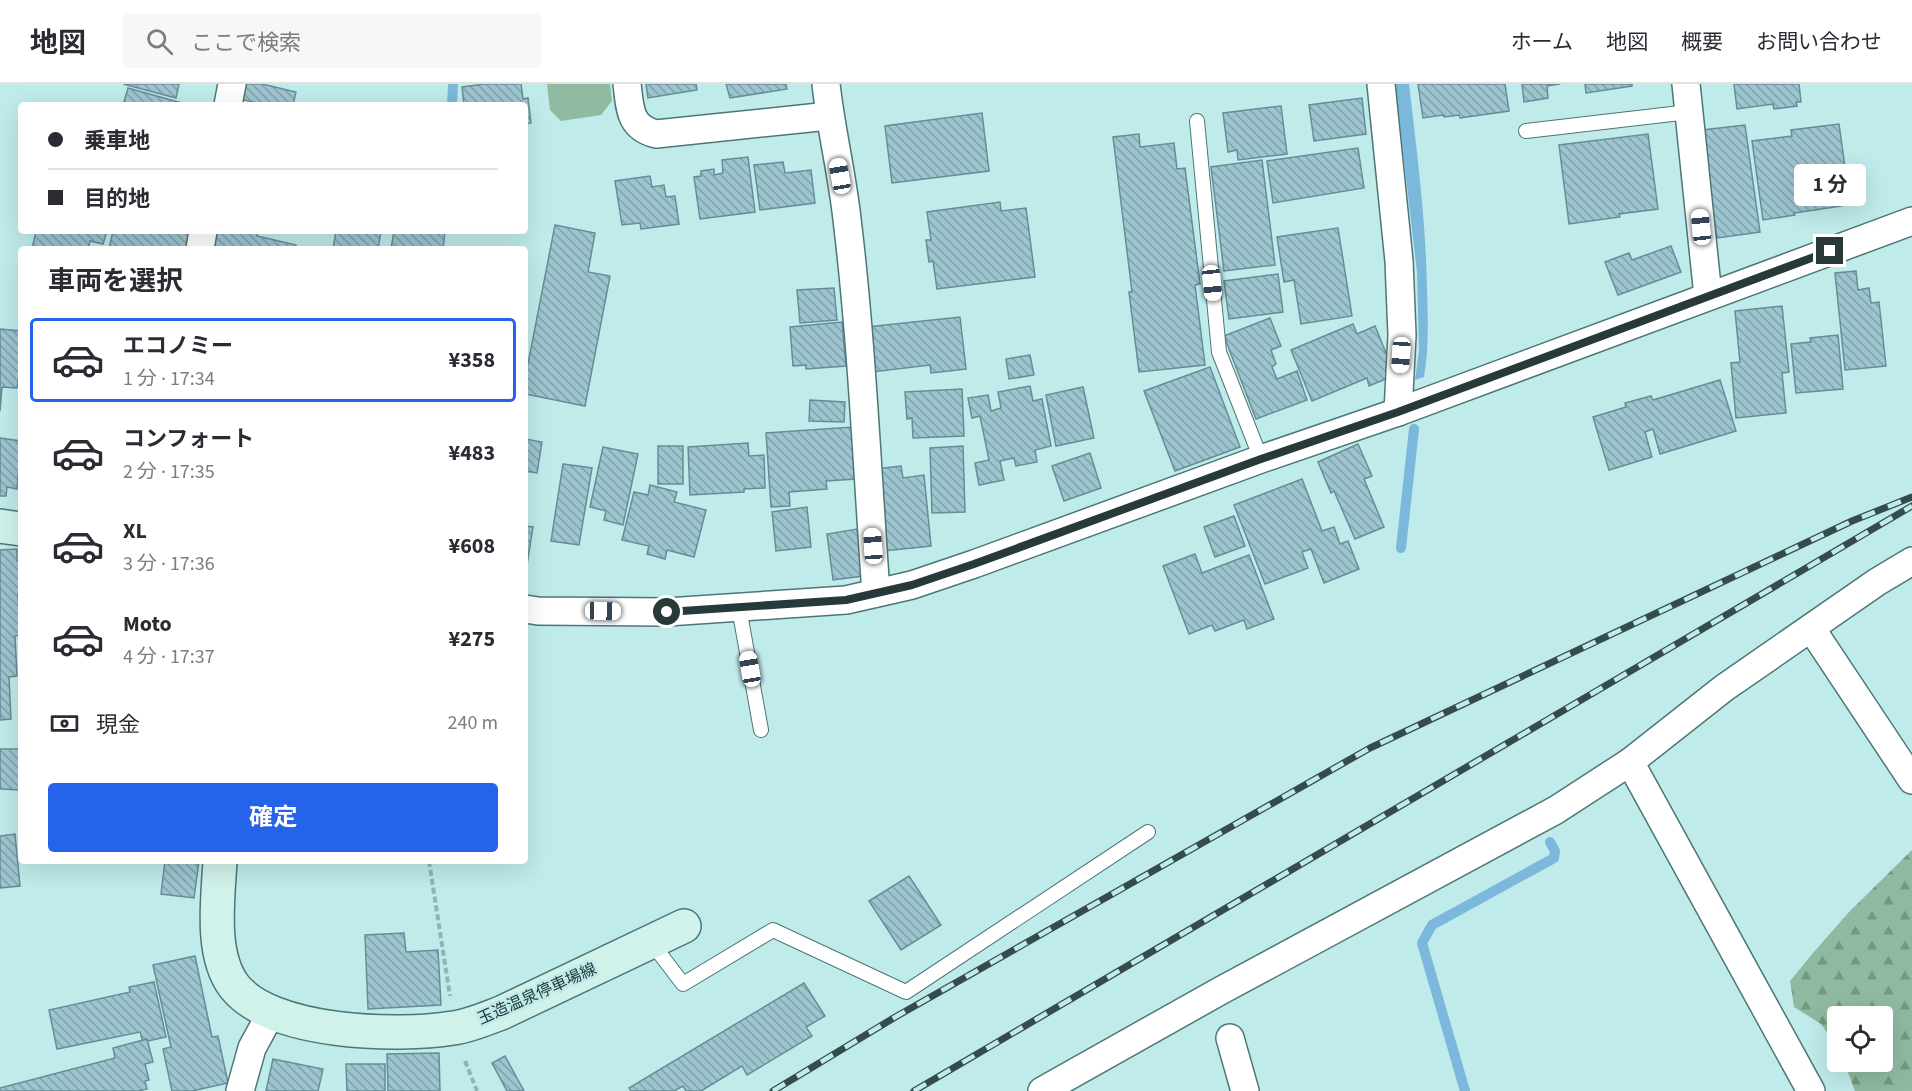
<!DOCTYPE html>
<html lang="ja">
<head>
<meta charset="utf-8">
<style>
	body { margin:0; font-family:"Source Sans 3","Noto Sans JP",sans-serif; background:#f7f7f7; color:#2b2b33; height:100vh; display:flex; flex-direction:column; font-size:22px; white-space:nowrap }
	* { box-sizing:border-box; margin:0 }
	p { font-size:20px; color:#7c7c81 }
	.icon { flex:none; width:33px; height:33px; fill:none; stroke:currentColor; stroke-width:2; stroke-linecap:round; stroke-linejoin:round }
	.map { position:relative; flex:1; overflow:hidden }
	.drawer { position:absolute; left:18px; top:162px; width:510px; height:618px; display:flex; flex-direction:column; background:#fff; border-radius:6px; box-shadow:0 6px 24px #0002 }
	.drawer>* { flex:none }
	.hud { position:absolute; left:18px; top:18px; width:510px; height:132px; border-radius:6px; box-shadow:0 6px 24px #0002; display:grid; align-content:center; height:132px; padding:0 30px; background:#fff }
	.buttons { position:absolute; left:1827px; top:922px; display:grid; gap:12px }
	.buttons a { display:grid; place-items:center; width:66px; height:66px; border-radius:6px; background:#fff; box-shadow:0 6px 24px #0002; font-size:30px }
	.end { position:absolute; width:27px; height:27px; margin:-14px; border:8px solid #273939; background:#fff; box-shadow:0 0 0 3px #fff }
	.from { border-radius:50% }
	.bubble { position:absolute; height:42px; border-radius:6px; background:#fff; box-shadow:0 6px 24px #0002; font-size:20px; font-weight:700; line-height:42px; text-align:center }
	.car { position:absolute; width:18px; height:36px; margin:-18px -9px; border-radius:8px; box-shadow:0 0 4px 2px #0007; background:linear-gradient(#fff 24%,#345 0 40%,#fff 0 76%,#345 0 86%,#fff 0) }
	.hud b { display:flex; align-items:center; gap:21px; height:57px; font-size:22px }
	.hud b+b { border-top:2px solid #e1e1e2 }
	.hud i { width:15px; height:15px; background:#2b2b33 }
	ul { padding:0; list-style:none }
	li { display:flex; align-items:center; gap:18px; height:84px; margin:0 12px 9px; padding:0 18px; border:3px solid transparent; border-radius:6px }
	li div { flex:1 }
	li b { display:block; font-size:22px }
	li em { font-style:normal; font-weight:700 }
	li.active { border-color:#2563eb }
	li>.icon { width:54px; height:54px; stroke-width:1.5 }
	h2 { padding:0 30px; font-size:27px; line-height:72px }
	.pay { display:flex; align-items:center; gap:15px; height:66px; padding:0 30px; font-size:22px }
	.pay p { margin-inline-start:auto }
	.action { display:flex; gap:12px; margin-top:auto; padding:12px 30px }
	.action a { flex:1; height:69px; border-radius:6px; background:#2563eb; color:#fff; font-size:24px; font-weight:700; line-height:69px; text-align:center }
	header { display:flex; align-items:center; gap:36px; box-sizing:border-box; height:84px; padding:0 30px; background:#fff; border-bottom:2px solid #e1e1e2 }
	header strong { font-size:28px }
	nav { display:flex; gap:33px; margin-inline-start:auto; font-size:21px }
	.search { width:420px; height:54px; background:#f7f7f7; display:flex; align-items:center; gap:15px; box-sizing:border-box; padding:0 21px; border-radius:6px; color:#7c7c81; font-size:22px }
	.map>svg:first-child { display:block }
</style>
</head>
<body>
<header>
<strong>地図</strong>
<div class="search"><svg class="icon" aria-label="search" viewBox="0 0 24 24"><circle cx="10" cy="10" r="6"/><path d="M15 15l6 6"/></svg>ここで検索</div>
<nav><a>ホーム</a><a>地図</a><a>概要</a><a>お問い合わせ</a></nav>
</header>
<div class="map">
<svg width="1912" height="1007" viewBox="0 0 1912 1007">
	<defs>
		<pattern id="forest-firs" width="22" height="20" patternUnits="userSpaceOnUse" patternTransform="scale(1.5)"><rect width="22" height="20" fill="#8fbaa1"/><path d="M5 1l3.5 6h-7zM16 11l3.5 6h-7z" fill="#759884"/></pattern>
		<pattern id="building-back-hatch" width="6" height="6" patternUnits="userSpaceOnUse" patternTransform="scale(1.5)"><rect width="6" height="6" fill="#9dc5d0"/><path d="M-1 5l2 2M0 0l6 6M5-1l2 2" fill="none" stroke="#80a1aa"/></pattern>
	</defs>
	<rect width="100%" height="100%" fill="#bfebeb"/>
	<!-- forest -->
	<polygon fill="url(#forest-firs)" points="1912,766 1912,1007 1855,1007 1844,978 1882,978 1882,933 1838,933 1837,962 1821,940 1794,923 1790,897 1813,869 1849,828"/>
	<!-- green -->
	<polygon fill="#8fbaa1" points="547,0 610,0 612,17 601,31 561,37 550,26"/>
	<!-- water -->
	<path fill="#7bb8db" d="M 1395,0 L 1409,0 C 1417,69 1426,137 1427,206 C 1428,236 1429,264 1424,293 L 1415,296 L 1419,266 L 1417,188 Z"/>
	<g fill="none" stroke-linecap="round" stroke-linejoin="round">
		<!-- stream -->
		<g stroke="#7bb8db" stroke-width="10">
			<polyline points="452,21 453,0"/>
			<polyline points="1401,464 1414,345"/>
			<polyline points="1465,1007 1422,859 1432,841 1554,774 1555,767 1550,758"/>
		</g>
	</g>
	<!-- building -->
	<g fill="url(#building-back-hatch)" stroke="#668d97" stroke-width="1.5">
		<polygon points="123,0 179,0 176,14"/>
		<polygon points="243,0 262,0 296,8 293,21 265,21 240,15"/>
		<polygon points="485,0 521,0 523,15 528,14 531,39 525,40 525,21 464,21 462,3"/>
		<polygon points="646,0 696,0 697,6 648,14"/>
		<polygon points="726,0 786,0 787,5 730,14"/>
		<polygon points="1418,0 1505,0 1509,27 1460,34 1459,31 1444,33 1443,31 1423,34"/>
		<polygon points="1522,0 1560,0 1547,2 1548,14 1524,18"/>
		<polygon points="1585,0 1632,0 1632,2 1586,9"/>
		<polygon points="1734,0 1799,0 1801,18 1796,18 1797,22 1774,25 1773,20 1737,25"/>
		<polygon points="128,4 189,21 123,21"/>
		<polygon points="1362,14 1366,50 1314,57 1309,21"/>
		<polygon points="1281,22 1287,70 1238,76 1237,66 1228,68 1223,29"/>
		<polygon points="982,29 989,87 892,99 885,42"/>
		<polygon points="1839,40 1849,112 1840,114 1842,122 1794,129 1795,131 1763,136 1752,57 1792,52 1791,46"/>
		<polygon points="1745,41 1760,148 1717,154 1702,46"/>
		<polygon points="1139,50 1140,63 1174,59 1177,85 1185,84 1200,200 1195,201 1205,281 1139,288 1129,208 1132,208 1113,53"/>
		<polygon points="1648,50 1658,125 1619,130 1620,133 1569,140 1559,61"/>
		<polygon points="1358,64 1364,104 1273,119 1267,77"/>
		<polygon points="748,73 755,128 700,135 694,93 701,92 701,87 714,85 714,91 723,89 722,76"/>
		<polygon points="1262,76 1275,181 1224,187 1211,83"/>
		<polygon points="783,78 785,89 811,86 815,119 760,126 754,81"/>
		<polygon points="650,92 652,103 664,101 666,113 675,112 679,140 641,145 640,139 622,141 615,97"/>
		<polygon points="1000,118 1001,127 1026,124 1035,193 937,205 933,177 929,178 926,156 931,156 927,128"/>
		<polygon points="555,141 595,149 588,188 610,192 585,322 525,310 525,295"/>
		<polygon points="1338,144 1352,232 1301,240 1294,196 1284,198 1277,153"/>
		<polygon points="36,147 107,147 103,160 90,157 88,165 32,165"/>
		<polygon points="113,147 197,147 193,165 109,165"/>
		<polygon points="213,147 258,147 257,152 296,161 295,165 209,165"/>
		<polygon points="336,147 381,147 378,165 333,165"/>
		<polygon points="394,147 445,147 443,165 391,165"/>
		<polygon points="1671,162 1681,188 1618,211 1605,178 1629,169 1632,176"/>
		<polygon points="1856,187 1858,206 1869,204 1871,219 1879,218 1886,282 1845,286 1835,189"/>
		<polygon points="1278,190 1283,228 1229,235 1224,197"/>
		<polygon points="834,204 837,236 800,239 797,206"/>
		<polygon points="1782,222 1789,288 1782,289 1786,329 1736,334 1731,279 1740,278 1735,227"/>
		<polygon points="960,233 966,285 931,289 930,281 872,288 867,243"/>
		<polygon points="1270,234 1281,262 1271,266 1276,280 1272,283 1277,295 1297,287 1307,316 1256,335 1224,252"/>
		<polygon points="842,238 846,282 806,285 806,281 793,282 790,243"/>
		<polygon points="1353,240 1357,250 1375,242 1395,291 1369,302 1367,294 1312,317 1291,266"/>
		<polygon points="0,245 21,247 21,299 18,298 17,304 2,303 0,327"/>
		<polygon points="1838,251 1843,305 1796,309 1791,260 1811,258 1810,254"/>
		<polygon points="1030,271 1034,291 1009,295 1006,275"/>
		<polygon points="1210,283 1240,363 1175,387 1144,307"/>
		<polygon points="1720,296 1736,347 1660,370 1653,345 1645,348 1652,373 1609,386 1593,333 1626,323 1625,319 1651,312 1653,316"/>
		<polygon points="1030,302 1033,317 1042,315 1051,362 1035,366 1037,378 1016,382 1014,374 1000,377 1004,396 979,401 975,379 989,376 980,332 972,334 968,314 988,311 991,327 1001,324 998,308"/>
		<polygon points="1083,303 1094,354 1056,362 1046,311"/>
		<polygon points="962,305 964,352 913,354 912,334 907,335 905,308"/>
		<polygon points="810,316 845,318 844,338 809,337"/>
		<polygon points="853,343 856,395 826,397 827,405 789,408 790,422 771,423 766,349"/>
		<polygon points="0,354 21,357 17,405 7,403 6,412 0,412"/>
		<polygon points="525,355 542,358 537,389 525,387"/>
		<polygon points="748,359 749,372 764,371 765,404 744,405 744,408 690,411 688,363"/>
		<polygon points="1358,360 1372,392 1364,395 1384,443 1355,455 1334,407 1331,409 1318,378"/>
		<rect x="658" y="362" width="25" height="38"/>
		<polygon points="963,362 965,428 932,429 930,364"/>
		<polygon points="603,363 638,370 623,441 604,436 606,427 590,423"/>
		<polygon points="1090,369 1101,404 1064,417 1052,382"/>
		<polygon points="563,380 592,384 579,461 551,457"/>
		<polygon points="901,382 903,394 924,391 931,462 884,467 876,385"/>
		<polygon points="1302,395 1322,447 1334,443 1340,460 1348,457 1359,485 1324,499 1311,465 1302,468 1308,484 1265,500 1234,421"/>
		<polygon points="650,401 677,408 674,418 706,426 694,473 667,466 665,475 647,470 649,462 622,456 634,408 648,411"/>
		<polygon points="807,423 811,463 776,467 772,428"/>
		<polygon points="1234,432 1245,462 1215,473 1204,443"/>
		<polygon points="525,442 533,443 525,493"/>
		<polygon points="857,445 863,492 833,496 827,450"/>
		<polygon points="17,465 17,477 21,477 21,510 18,510 20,551 15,552 17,592 9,593 11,635 0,636 0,466"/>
		<polygon points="1195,470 1202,489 1249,471 1274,535 1247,545 1244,536 1215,547 1212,541 1189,550 1163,482"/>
		<polygon points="0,665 21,665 21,706 0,705"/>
		<polygon points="15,750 20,802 0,804 0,752"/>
		<polygon points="165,777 199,777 194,814 161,810"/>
		<polygon points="909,792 941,841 901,866 869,817"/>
		<polygon points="404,849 406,868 438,866 441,921 368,925 365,851"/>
		<polygon points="195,872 212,953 218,952 228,999 192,1007 172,1007 163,965 171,963 153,881"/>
		<polygon points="154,898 166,953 143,958 140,948 57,965 49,926 130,908 129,903"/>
		<polygon points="804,899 825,932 806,943 812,952 747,991 742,982 701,1007 686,1007 683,1002 674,1007 631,1007 629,1004"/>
		<polygon points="147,955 153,978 145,980 149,996 145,997 147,1005 138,1007 0,1007 0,1004 115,974 113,964"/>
		<polygon points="439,969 440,1007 388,1007 387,970"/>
		<polygon points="505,972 524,1007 507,1007 492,979"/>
		<polygon points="273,975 323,985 318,1007 266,1007"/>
		<polygon points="346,980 385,980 385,1007 347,1007"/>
	</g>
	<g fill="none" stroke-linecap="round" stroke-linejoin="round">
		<!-- service casing -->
		<g stroke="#4d7676" stroke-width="16">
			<g id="service">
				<polyline points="1197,37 1219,268 1261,375"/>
				<polyline points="1526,47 1689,28"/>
				<polyline points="739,524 761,646"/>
				<polyline points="651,858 683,900 773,846 906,908 1148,748"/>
			</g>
		</g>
		<!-- minor casing -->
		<g stroke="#4d7676" stroke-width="30">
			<g id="minor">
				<path d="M 627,0 C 630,24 629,43 656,50 L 829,32"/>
				<path d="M 826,0 C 831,45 842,90 847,135 C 862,259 867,384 876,509"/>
				<polyline points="1381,0 1399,177 1402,251 1398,328"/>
				<polyline points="1686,0 1708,212"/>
				<polyline points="228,21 232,0"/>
				<polyline points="200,165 203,147"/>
				<polyline points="525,525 538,527 667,528 846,516 912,501 974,480 1261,375 1398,328 1912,137"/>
				<polyline points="1811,544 1912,696"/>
				<polyline points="1630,678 1811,1007"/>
				<polyline points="1230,954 1245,1007"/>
				<polyline points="240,1007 252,964 271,929"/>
				<polyline points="1042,1007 1220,907 1556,726 1630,678 1724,604 1877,498 1912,477"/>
			</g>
		</g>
		<!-- secondary casing -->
		<g stroke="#4d7676" stroke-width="36">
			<g id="secondary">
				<polyline points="0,442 21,445"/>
				<path d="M 220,777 C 218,815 210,870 234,902 C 271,950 398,953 453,944 C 469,942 485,935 501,929 L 684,842"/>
			</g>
		</g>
		<!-- path -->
		<g stroke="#90b4b4" stroke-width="4" stroke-dasharray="6 3" stroke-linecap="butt">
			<polyline points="429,777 450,912"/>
			<polyline points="465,977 477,1007"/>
		</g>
		<!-- service -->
		<use href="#service" stroke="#fff" stroke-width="14"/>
		<!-- minor -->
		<use href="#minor" stroke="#fff" stroke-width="27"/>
		<!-- secondary -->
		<use href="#secondary" stroke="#d1f2eb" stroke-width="33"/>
		<!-- rail casing -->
		<g stroke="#364b4b" stroke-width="7">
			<g id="rail">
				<polyline points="773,1007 897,932 1370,664 1852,437 1912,413"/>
				<polyline points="914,1007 1912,422"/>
			</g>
		</g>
		<!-- rail -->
		<use href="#rail" stroke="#bfebeb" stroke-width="4.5" stroke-dasharray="14" stroke-linecap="butt"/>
	</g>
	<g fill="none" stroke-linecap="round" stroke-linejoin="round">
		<!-- route -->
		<polyline stroke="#273939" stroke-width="8" points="667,528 846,516 912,501 974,480 1261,375 1398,328 1830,167"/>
	</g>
	<g text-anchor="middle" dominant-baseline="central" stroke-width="5" stroke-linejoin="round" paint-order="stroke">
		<!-- street labels -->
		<g font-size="16" fill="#273939" stroke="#bfebeb">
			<text transform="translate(537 910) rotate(-24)">玉造温泉停車場線</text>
		</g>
	</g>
</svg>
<div class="buttons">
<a><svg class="icon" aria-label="locate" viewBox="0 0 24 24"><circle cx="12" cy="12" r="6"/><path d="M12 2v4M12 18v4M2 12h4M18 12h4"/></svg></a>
</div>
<i class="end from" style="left:667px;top:528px"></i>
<i class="end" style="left:1830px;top:167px"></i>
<div class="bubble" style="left:1794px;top:80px;width:72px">1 分</div>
<i class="car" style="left:840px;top:92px;rotate:350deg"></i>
<i class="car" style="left:1701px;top:143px;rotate:354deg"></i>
<i class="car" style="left:1212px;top:199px;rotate:174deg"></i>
<i class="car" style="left:1401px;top:271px;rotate:184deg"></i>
<i class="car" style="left:873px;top:462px;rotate:356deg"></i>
<i class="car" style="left:603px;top:527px;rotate:91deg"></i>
<i class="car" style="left:750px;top:585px;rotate:350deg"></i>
<div class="hud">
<b><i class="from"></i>乗車地</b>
<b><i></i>目的地</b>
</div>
<section class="drawer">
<h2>車両を選択</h2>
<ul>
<li class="active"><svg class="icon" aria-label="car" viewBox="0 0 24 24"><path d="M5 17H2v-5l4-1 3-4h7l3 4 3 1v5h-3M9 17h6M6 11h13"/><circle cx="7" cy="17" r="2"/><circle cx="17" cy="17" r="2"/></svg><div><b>エコノミー</b><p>1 分 · 17:34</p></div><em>¥358</em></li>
<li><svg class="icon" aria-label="car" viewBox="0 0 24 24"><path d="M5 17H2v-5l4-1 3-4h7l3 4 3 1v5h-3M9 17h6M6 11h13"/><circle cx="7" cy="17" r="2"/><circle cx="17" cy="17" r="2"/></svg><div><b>コンフォート</b><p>2 分 · 17:35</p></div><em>¥483</em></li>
<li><svg class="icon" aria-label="car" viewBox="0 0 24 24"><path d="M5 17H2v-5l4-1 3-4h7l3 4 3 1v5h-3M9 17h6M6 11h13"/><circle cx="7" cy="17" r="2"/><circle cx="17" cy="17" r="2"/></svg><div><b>XL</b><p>3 分 · 17:36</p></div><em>¥608</em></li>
<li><svg class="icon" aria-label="car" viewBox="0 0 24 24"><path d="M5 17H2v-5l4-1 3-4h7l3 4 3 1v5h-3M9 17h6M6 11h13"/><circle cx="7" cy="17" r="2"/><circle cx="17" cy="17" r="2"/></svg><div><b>Moto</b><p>4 分 · 17:37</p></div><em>¥275</em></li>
</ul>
<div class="pay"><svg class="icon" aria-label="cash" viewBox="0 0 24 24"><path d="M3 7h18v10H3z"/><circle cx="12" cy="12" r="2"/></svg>現金<p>240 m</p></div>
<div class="action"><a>確定</a></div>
</section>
</div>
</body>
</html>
